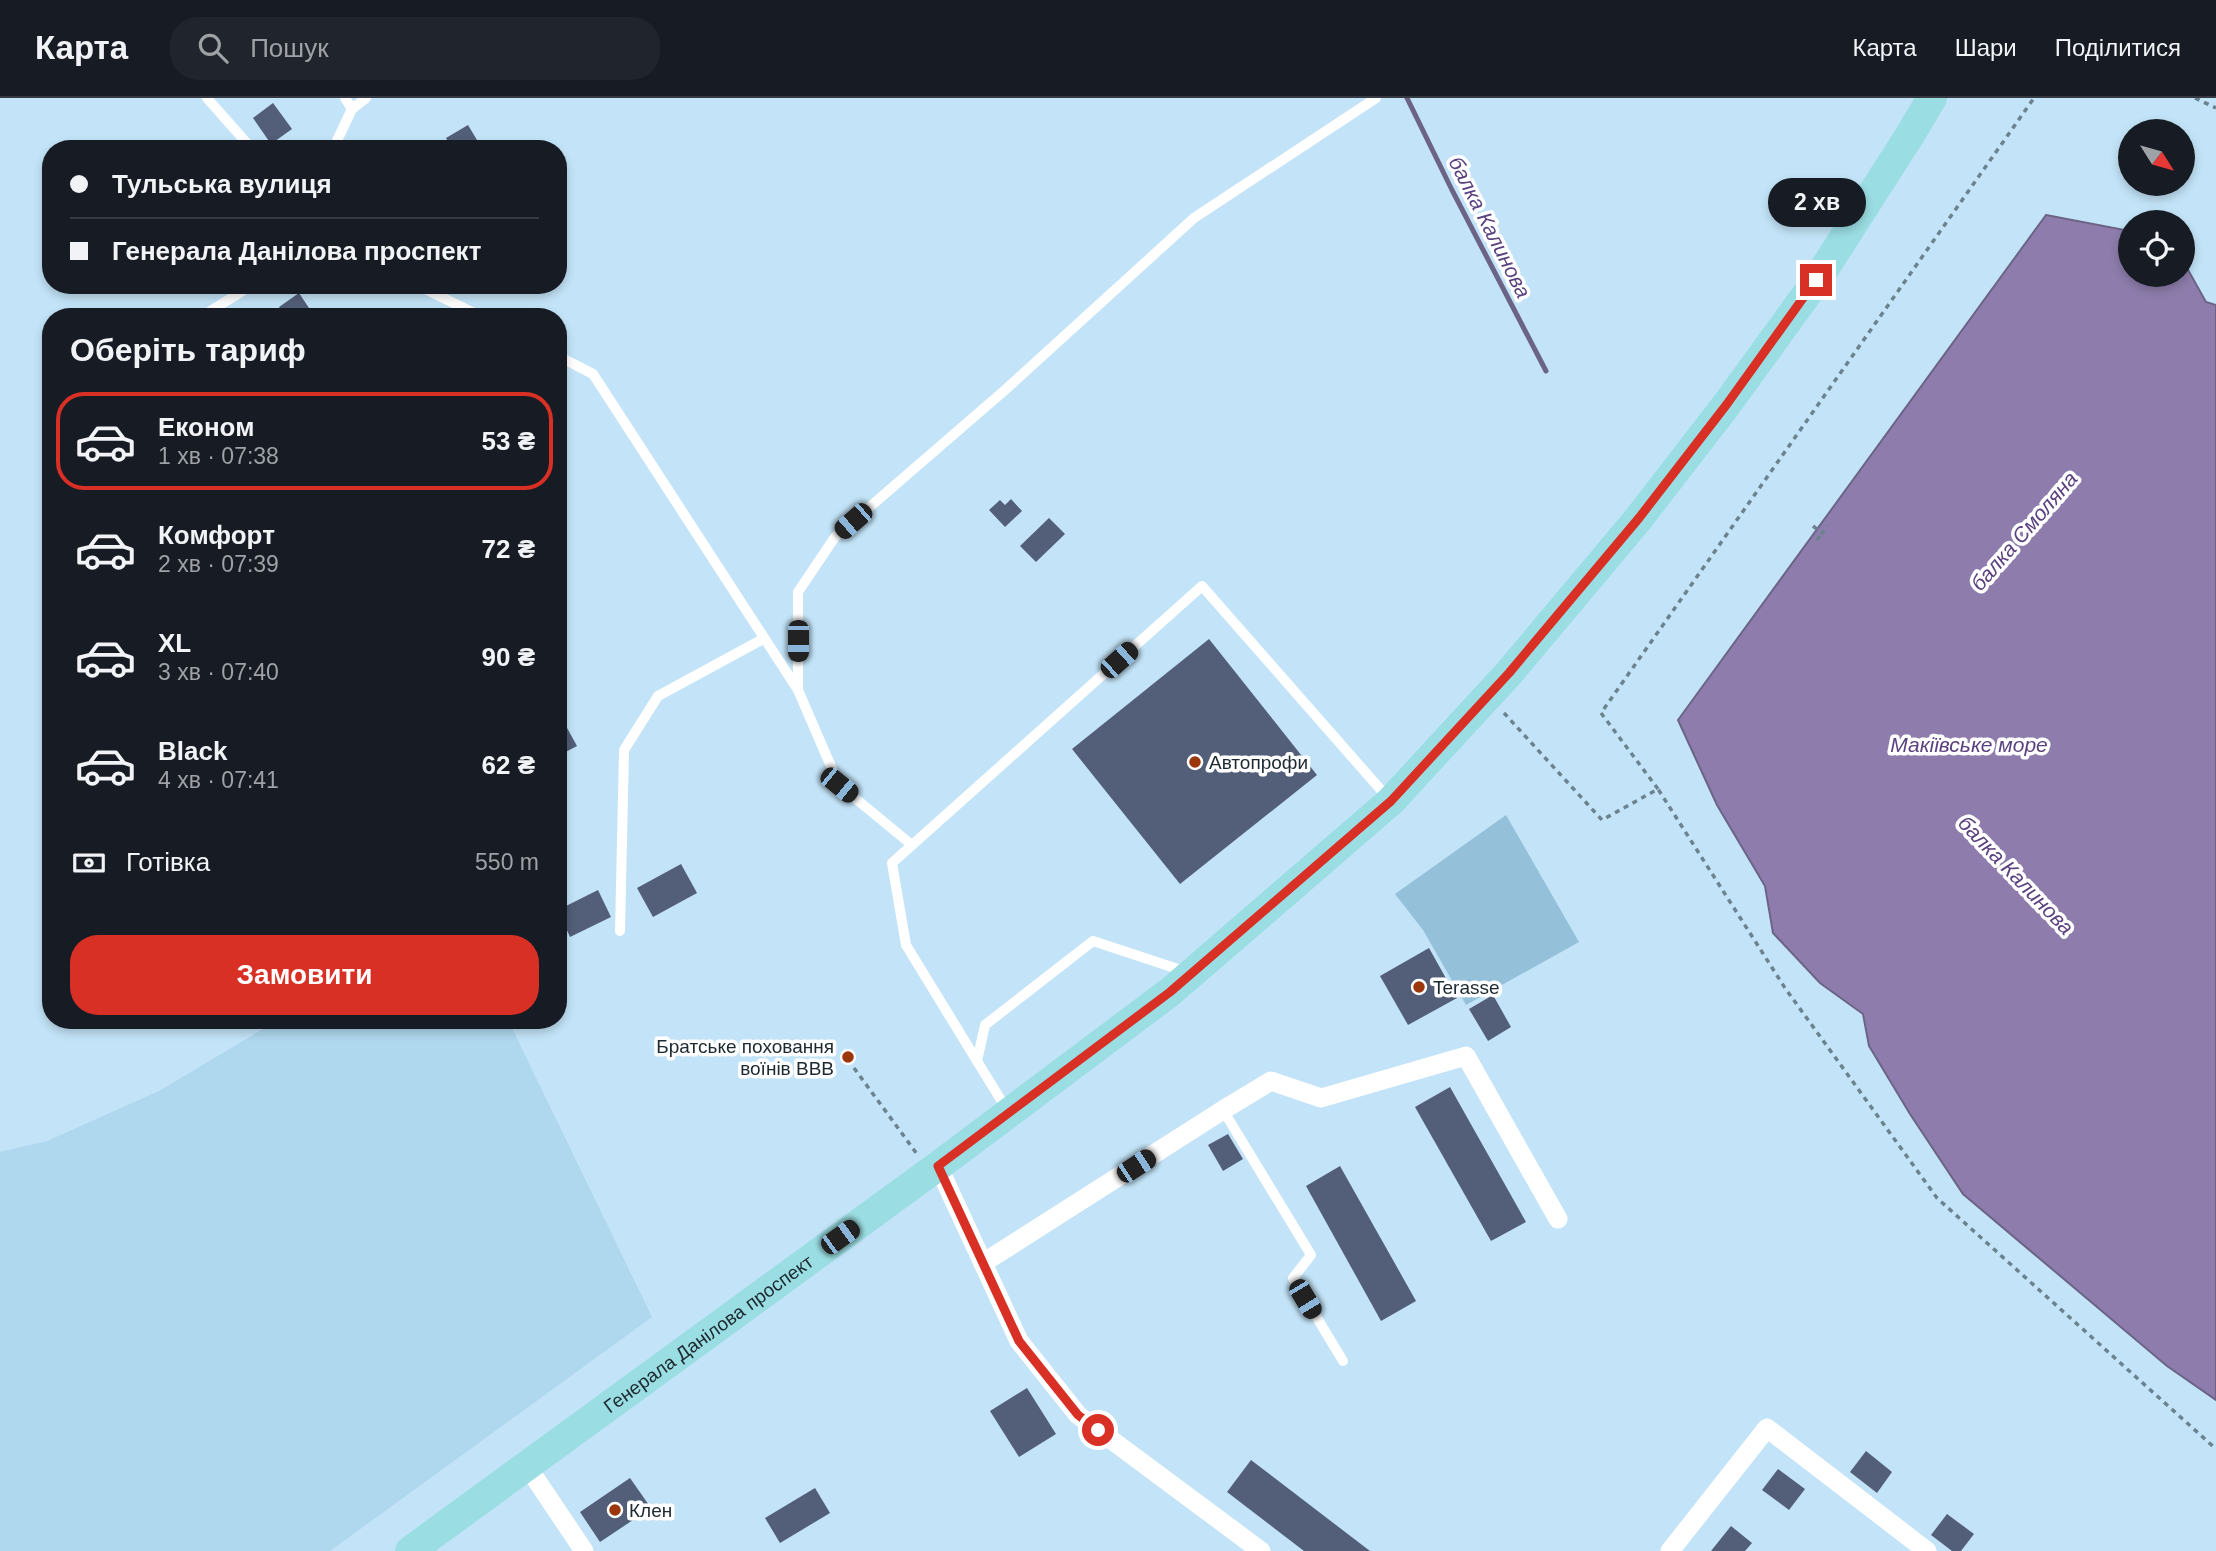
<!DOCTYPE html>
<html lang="uk">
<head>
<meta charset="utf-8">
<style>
	body { margin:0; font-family:Arial,sans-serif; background:#20242c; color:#f1f3f6; height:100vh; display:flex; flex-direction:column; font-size:26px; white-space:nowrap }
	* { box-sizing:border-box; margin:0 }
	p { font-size:23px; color:#9ea1a6 }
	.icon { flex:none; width:38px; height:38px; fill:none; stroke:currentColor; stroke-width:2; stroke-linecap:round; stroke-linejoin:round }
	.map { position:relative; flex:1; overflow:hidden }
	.details { position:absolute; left:42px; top:210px; width:525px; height:721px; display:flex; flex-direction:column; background:#171b24; border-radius:28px; box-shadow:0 4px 10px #0003 }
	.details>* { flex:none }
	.banner { position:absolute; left:42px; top:42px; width:525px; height:154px; border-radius:28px; box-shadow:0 4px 10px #0003; display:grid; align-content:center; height:154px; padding:0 28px; background:#171b24 }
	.needle { width:46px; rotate:127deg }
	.controls { position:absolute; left:2118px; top:21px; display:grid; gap:14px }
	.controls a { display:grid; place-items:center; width:77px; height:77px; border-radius:50%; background:#171b24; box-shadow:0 4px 10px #0003; font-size:35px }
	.end { position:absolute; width:32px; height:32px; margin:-16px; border:9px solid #d93025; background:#fff; box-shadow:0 0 0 4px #fff }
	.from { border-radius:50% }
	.bubble { position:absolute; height:49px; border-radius:24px; background:#171b24; box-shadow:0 4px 10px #0003; font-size:23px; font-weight:700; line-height:49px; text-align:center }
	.car { position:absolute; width:21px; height:42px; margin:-21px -10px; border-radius:9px; box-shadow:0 0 5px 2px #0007; background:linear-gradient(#222 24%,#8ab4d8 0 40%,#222 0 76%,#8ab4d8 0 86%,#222 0) }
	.banner b { display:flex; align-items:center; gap:24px; height:66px; font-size:26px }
	.banner b+b { border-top:2px solid #363941 }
	.banner i { width:18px; height:18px; background:#f1f3f6 }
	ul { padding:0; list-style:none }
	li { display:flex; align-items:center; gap:21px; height:98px; margin:0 14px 10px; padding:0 14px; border:4px solid transparent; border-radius:28px }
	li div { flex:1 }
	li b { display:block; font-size:26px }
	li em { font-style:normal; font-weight:700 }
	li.selected { border-color:#d93025 }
	li>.icon { width:63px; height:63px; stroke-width:1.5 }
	h2 { padding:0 28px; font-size:32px; line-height:84px }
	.pay { display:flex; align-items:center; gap:18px; height:77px; padding:0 28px; font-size:26px }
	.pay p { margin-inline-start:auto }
	.primary-button { display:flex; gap:14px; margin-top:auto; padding:14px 28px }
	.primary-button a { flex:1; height:80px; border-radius:28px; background:#d93025; color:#fff; font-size:28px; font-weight:700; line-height:80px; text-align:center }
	header { display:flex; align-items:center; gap:42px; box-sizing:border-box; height:98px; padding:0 35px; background:#171b24; border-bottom:2px solid #363941 }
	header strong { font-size:33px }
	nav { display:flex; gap:38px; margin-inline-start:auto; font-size:24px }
	.search { width:490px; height:63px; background:#20242c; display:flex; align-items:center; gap:18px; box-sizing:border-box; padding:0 24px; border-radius:28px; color:#9ea1a6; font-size:26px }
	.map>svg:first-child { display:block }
</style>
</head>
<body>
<header>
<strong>Карта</strong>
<div class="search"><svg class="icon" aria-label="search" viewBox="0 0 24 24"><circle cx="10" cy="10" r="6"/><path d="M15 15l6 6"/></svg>Пошук</div>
<nav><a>Карта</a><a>Шари</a><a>Поділитися</a></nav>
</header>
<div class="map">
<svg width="2216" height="1453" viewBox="0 0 2216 1453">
	<rect width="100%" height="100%" fill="#c3e4f8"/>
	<!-- built -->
	<polygon fill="#afd7ee" points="278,922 508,922 652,1219 330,1453 0,1453 0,1054 47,1043 159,993"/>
	<!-- green -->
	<polygon fill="#94c0d9" points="1506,717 1579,844 1466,907 1423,832 1395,796"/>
	<!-- water -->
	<polygon fill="#8e7dac" stroke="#6c6487" stroke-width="2" points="2046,117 2130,133 2130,177 2182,177 2182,161 2206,204 2216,207 2216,1302 2167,1268 1963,1096 1910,1016 1869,948 1863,916 1820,885 1773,835 1765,788 1717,707 1678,622"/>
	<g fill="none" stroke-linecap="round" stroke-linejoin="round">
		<!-- stream -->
		<polyline stroke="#6c6487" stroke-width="5" points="1407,0 1452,92 1546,273"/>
	</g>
	<!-- building -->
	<g fill="#535e78">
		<polygon points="273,5 292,31 271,46 253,20"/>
		<polygon points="468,27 480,47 473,51 452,51 446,40"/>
		<polygon points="299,195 315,219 286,219 279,209"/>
		<polygon points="1011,401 1022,413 1005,429 989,412 1000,402 1005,407"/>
		<polygon points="1049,420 1065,436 1036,464 1020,448"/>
		<polygon points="1209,541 1317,677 1180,786 1072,651"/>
		<polygon points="561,619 577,648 558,658 558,621"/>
		<polygon points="681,766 697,795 653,819 637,790"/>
		<polygon points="598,792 611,819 570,839 558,812"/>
		<polygon points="1429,850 1457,900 1408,927 1380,878"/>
		<polygon points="1493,897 1511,929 1488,943 1469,911"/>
		<polygon points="1450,989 1526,1124 1491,1143 1415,1009"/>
		<polygon points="1228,1036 1243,1061 1223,1073 1208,1047"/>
		<polygon points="1340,1068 1416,1203 1381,1223 1306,1088"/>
		<polygon points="1027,1290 1056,1336 1019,1359 990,1313"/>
		<polygon points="1866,1353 1892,1374 1877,1395 1850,1374"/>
		<polygon points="1251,1362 1370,1453 1304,1453 1227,1394"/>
		<polygon points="1778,1371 1805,1391 1789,1412 1762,1392"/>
		<polygon points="630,1380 651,1410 600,1444 580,1414"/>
		<polygon points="815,1390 830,1415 780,1445 765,1420"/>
		<polygon points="1947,1416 1974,1436 1961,1453 1952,1453 1931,1437"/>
		<polygon points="1731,1428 1752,1445 1745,1453 1711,1453"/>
	</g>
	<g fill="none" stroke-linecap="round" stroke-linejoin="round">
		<!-- path -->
		<g stroke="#6b828f" stroke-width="3.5" stroke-dasharray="5 5" stroke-linecap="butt">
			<polyline points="2195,0 2216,10"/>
			<polyline points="1813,428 1822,435 1828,428"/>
			<polyline points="1817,442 1822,435"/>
			<polyline points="1504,615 1602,722 1658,691 1785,890 1937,1100 2216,1351"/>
			<polyline points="1658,691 1601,615 2034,0"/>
			<polyline points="854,970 917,1056"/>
		</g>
		<!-- service -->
		<g stroke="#fff" stroke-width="10">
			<polyline points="207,0 252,51"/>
			<polyline points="345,0 352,11"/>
			<polyline points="333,51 352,11 366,0"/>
			<polyline points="417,187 482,219"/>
			<polyline points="201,219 252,187"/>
			<polyline points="558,258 593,276 798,592 839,687 912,747"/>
			<polyline points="798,592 798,494 835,439 1005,292 1194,120 1376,0"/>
			<polyline points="620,833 624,652 658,598 763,541"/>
			<polyline points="977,963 906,847 892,765 1202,488 1388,700"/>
			<polyline points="1007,1012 977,963 985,927 1093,843 1184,873"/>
			<polyline points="1223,1012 1311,1157 1293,1180 1343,1263"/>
		</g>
		<!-- minor -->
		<g stroke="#fff" stroke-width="19">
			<polyline points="938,1068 1019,1243 1078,1317 1261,1453"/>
			<polyline points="983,1165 1223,1012 1271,983 1321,1000 1466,958 1558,1121"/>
			<polyline points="527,1368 584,1453"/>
			<polyline points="1670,1453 1767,1330 1927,1453"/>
		</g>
		<!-- primary -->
		<path stroke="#9adde2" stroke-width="30" id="s1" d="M 410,1453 L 938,1068 L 1170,894 L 1391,703 L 1509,575 L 1639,420 L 1727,306 L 1817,182 L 1908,40 L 1932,0"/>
	</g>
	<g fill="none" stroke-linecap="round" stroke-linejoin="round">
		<!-- route -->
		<polyline stroke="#d93025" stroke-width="9" points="1098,1332 1078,1317 1019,1243 938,1068 1170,894 1391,703 1509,575 1639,420 1727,306 1816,182"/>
	</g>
	<!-- markers -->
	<g fill="#9c360c" stroke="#fff" stroke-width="2.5">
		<circle cx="1195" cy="664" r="7"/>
		<circle cx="1419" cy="889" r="7"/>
		<circle cx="848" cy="959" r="7"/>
		<circle cx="615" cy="1412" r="7"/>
	</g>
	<g text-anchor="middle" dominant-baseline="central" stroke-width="7" stroke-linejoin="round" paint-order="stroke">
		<!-- poi labels -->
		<g font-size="19" fill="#1c2930" stroke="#fff" text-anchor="start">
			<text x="1209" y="664">Автопрофи</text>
			<text x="1433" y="889">Terasse</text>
			<text x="834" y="948" text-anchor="end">Братське поховання<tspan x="834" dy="22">воїнів ВВВ</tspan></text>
			<text x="629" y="1412">Клен</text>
		</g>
		<!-- street labels -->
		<g font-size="19" fill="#1c2930" stroke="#fff">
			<text stroke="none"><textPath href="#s1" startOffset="369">Генерала Данілова проспект</textPath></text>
		</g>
		<!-- water labels -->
		<g font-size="21" font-style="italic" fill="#5a417f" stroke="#fff">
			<text transform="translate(1490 129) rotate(63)">балка Калинова</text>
			<text transform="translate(2024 433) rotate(-49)">балка Смоляна</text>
			<text x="1969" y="646">Макіївське море</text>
			<text transform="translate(2016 777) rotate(46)">балка Калинова</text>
		</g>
	</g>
</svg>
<div class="controls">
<a><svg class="needle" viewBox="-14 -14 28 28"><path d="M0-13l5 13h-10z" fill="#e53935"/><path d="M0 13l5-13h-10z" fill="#9ea1a6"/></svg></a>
<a><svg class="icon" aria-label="locate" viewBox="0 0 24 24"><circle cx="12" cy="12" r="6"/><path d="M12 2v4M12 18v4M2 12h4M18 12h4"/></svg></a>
</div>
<i class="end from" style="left:1098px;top:1332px"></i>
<i class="end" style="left:1816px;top:182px"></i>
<div class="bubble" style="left:1768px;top:80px;width:98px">2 хв</div>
<i class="car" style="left:853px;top:423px;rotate:229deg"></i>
<i class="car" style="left:798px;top:543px;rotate:180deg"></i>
<i class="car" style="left:1119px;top:562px;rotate:48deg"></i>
<i class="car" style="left:839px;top:687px;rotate:129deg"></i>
<i class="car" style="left:1136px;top:1068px;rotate:57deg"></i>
<i class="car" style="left:840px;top:1139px;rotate:54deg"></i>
<i class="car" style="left:1305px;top:1201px;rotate:149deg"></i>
<div class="banner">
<b><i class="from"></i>Тульська вулиця</b>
<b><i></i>Генерала Данілова проспект</b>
</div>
<section class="details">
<h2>Оберіть тариф</h2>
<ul>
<li class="selected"><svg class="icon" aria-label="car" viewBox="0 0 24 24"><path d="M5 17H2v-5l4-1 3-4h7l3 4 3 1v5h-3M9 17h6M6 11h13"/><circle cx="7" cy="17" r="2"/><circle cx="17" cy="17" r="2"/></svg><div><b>Економ</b><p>1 хв · 07:38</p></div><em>53 ₴</em></li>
<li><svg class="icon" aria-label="car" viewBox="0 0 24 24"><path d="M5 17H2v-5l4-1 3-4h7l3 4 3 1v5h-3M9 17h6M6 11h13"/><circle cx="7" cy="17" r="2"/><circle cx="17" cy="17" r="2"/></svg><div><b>Комфорт</b><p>2 хв · 07:39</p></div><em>72 ₴</em></li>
<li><svg class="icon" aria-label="car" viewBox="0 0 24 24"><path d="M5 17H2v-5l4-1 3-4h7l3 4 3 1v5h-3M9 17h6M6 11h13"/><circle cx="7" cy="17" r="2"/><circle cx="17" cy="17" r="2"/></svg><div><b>XL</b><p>3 хв · 07:40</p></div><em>90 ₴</em></li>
<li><svg class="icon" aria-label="car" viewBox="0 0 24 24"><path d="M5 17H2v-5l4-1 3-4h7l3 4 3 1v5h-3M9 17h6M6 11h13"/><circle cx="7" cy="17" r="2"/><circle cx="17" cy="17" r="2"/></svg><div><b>Black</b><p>4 хв · 07:41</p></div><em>62 ₴</em></li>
</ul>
<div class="pay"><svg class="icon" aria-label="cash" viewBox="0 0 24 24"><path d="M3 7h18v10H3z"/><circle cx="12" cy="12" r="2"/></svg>Готівка<p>550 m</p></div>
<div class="primary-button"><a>Замовити</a></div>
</section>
</div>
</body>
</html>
